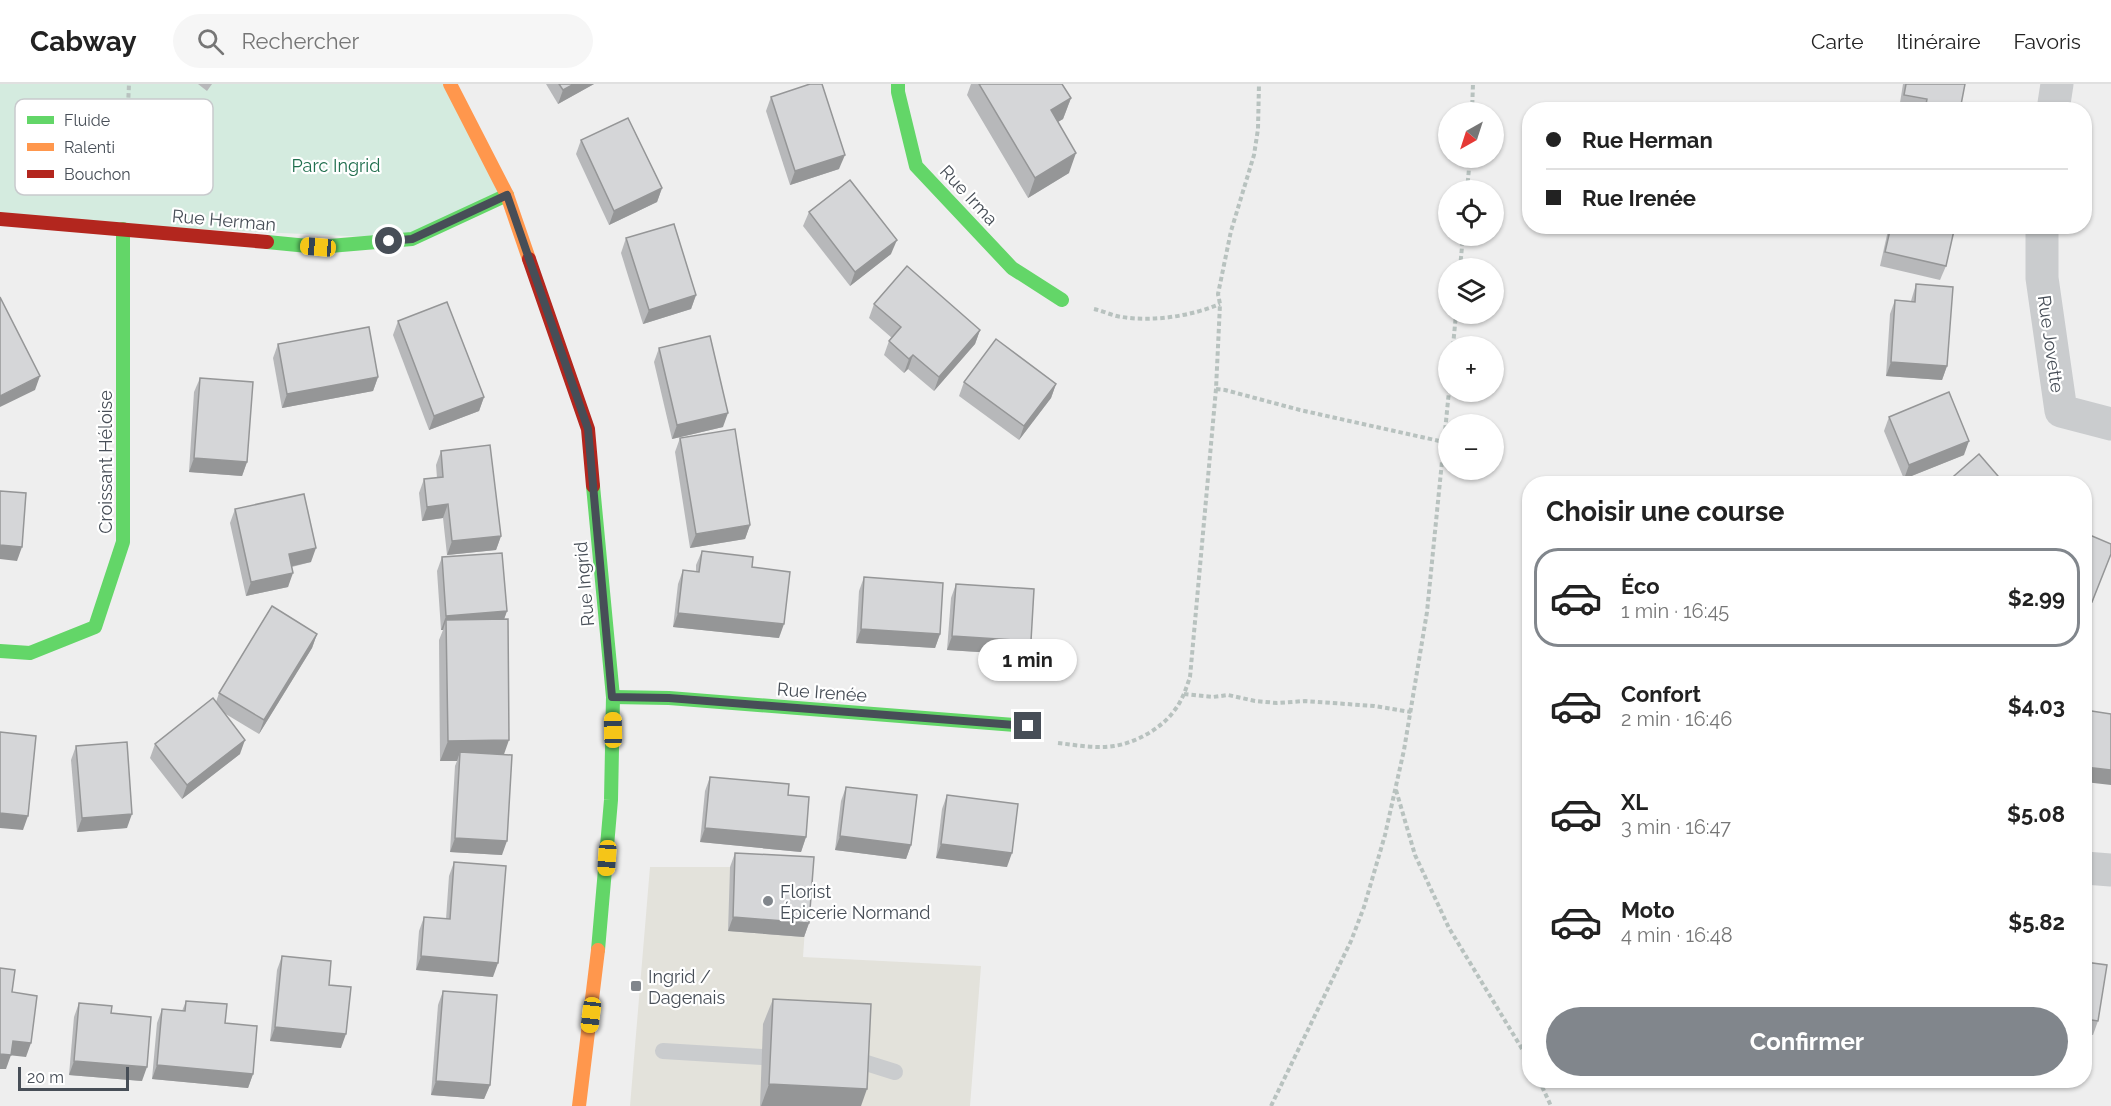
<!DOCTYPE html>
<html lang="fr">
<head>
<meta charset="utf-8">
<style>
	body { margin:0; font-family:Raleway,sans-serif; background:#f6f6f6; color:#222; height:100vh; display:flex; flex-direction:column; font-size:22px; white-space:nowrap }
	* { box-sizing:border-box; margin:0 }
	p { font-size:20px; color:#767676 }
	.icon { flex:none; width:33px; height:33px; fill:none; stroke:currentColor; stroke-width:2; stroke-linecap:round; stroke-linejoin:round }
	.map { position:relative; flex:1; overflow:hidden }
	.drawer { position:absolute; left:1522px; top:392px; width:570px; height:612px; display:flex; flex-direction:column; background:#fff; border-radius:24px; box-shadow:0 2px 4px #0004 }
	.drawer>* { flex:none }
	.banner { position:absolute; left:1522px; top:18px; width:570px; height:132px; border-radius:24px; box-shadow:0 2px 4px #0004; display:grid; align-content:center; height:132px; padding:0 24px; background:#fff }
	.needle { width:39px; rotate:219deg }
	.controls { position:absolute; left:1438px; top:18px; display:grid; gap:12px }
	.controls a { display:grid; place-items:center; width:66px; height:66px; border-radius:50%; background:#fff; box-shadow:0 2px 4px #0004; font-size:30px }
	.scale { position:absolute; left:18px; bottom:15px; width:111px; box-sizing:border-box; padding-left:6px; border:3px solid #474e57; border-top:0; font-size:16px; line-height:21px; white-space:nowrap; color:#474e57; -webkit-text-stroke:4px #fff; paint-order:stroke }
	.end { position:absolute; width:27px; height:27px; margin:-14px; border:8px solid #474e57; background:#fff; box-shadow:0 0 0 3px #fff }
	.from { border-radius:50% }
	.bubble { position:absolute; height:42px; border-radius:21px; background:#fff; box-shadow:0 2px 4px #0004; font-size:20px; font-weight:700; line-height:42px; text-align:center }
	.car { position:absolute; width:18px; height:36px; margin:-18px -9px; border-radius:8px; box-shadow:0 0 4px 2px #0007; background:linear-gradient(#f5c518 24%,#345 0 40%,#f5c518 0 76%,#345 0 86%,#f5c518 0) }
	.banner b { display:flex; align-items:center; gap:21px; height:57px; font-size:22px }
	.banner b+b { border-top:2px solid #e0e0e0 }
	.banner i { width:15px; height:15px; background:#222 }
	ul { padding:0; list-style:none }
	li { display:flex; align-items:center; gap:18px; height:99px; margin:0 12px 9px; padding:0 12px; border:3px solid transparent; border-radius:24px }
	li div { flex:1 }
	li b { display:block; font-size:22px }
	li em { font-style:normal; font-weight:700 }
	li.current { border-color:#81868c }
	li>.icon { width:54px; height:54px; stroke-width:1.5 }
	h2 { padding:0 24px; font-size:27px; line-height:72px }
	.button { display:flex; gap:12px; margin-top:auto; padding:12px 24px }
	.button a { flex:1; height:69px; border-radius:36px; background:#81868c; color:#fff; font-size:24px; font-weight:700; line-height:69px; text-align:center }
	header { display:flex; align-items:center; gap:36px; box-sizing:border-box; height:84px; padding:0 30px; background:#fff; border-bottom:2px solid #e0e0e0 }
	header strong { font-size:28px }
	nav { display:flex; gap:33px; margin-inline-start:auto; font-size:21px }
	.search { width:420px; height:54px; background:#f6f6f6; display:flex; align-items:center; gap:15px; box-sizing:border-box; padding:0 21px; border-radius:33px; color:#767676; font-size:22px }
	.map>svg:first-child { display:block }
</style>
</head>
<body>
<header>
<strong>Cabway</strong>
<div class="search"><svg class="icon" aria-label="search" viewBox="0 0 24 24"><circle cx="10" cy="10" r="6"/><path d="M15 15l6 6"/></svg>Rechercher</div>
<nav><a>Carte</a><a>Itinéraire</a><a>Favoris</a></nav>
</header>
<div class="map">
<svg width="2111" height="1022" viewBox="0 0 2111 1022">
	<rect width="100%" height="100%" fill="#eee"/>
	<!-- commercial -->
	<polygon fill="#e3e2db" points="650,783 730,783 809,787 803,873 981,882 970,1022 630,1022"/>
	<!-- green -->
	<polygon fill="#d4ebdf" points="0,0 450,0 507,111 412,155 0,136"/>
	<g fill="none" stroke-linecap="round" stroke-linejoin="round">
		<!-- path -->
		<g stroke="#b8c2bf" stroke-width="4" stroke-dasharray="4.5 3" stroke-linecap="butt">
			<polyline points="1472,28 1473,0"/>
			<polyline points="1467,106 1470,74"/>
			<polyline points="124,111 129,0"/>
			<polyline points="1460,184 1463,152"/>
			<path d="M 1094,225 C 1103,227 1113,232 1122,233 C 1153,238 1191,232 1220,220"/>
			<polyline points="1453,262 1456,230"/>
			<polyline points="1216,305 1225,306 1300,326 1444,358"/>
			<polyline points="1184,610 1213,613 1228,611 1255,617 1277,619 1305,617 1374,622 1411,628"/>
			<path d="M 1058,659 C 1076,661 1096,665 1114,662 C 1135,659 1161,645 1174,627 C 1182,617 1186,605 1190,593 L 1216,305 L 1220,220 L 1218,210 L 1231,147 L 1254,71 L 1258,45 L 1259,0"/>
			<polyline points="1396,706 1415,771 1449,844 1530,978"/>
			<polyline points="1539,996 1551,1022"/>
			<polyline points="1271,1022 1351,857 1364,823 1385,751 1404,666 1427,528 1449,307"/>
		</g>
		<!-- lane -->
		<g stroke="#caccce" stroke-width="16">
			<polyline points="663,967 762,973"/>
			<polyline points="860,977 895,988"/>
		</g>
		<!-- street -->
		<g stroke="#caccce" stroke-width="33">
			<polyline points="2053,26 2057,0"/>
			<polyline points="2042,142 2042,194 2061,327 2111,340"/>
			<polyline points="2085,784 2111,786"/>
		</g>
		<!-- fast -->
		<g stroke="#63d668" stroke-width="14">
			<polyline points="898,0 898,8 916,82 1012,184 1062,216"/>
			<polyline points="267,158 318,163 412,155 507,111"/>
			<polyline points="593,402 613,613 611,716 598,866"/>
			<polyline points="0,567 30,569 95,543 123,458 123,145"/>
			<polyline points="613,613 669,614 1028,642"/>
		</g>
		<!-- slow -->
		<g stroke="#ff974d" stroke-width="14">
			<polyline points="450,0 507,111 529,175"/>
			<polyline points="579,1022 598,866"/>
		</g>
		<!-- jam -->
		<g stroke="#b3261e" stroke-width="14">
			<polyline points="0,135 267,158"/>
			<polyline points="529,175 588,345 593,402"/>
		</g>
	</g>
	<!-- wall -->
	<g fill="#b7b8ba">
		<polygon points="198,0 212,0 207,7"/>
		<polygon points="546,0 594,0 558,20"/>
		<polygon points="971,0 1062,0 1071,14 1063,35 1058,38 1069,89 1028,114 967,11"/>
		<polygon points="1903,0 1965,0 1960,26 1899,25"/>
		<polygon points="771,13 839,85 790,101 766,27"/>
		<polygon points="581,56 662,104 657,118 609,141 576,70"/>
		<polygon points="809,128 891,170 850,202 803,142"/>
		<polygon points="1889,142 1955,142 1946,182 1940,196 1880,182"/>
		<polygon points="626,154 696,211 691,225 643,240 621,169"/>
		<polygon points="1916,200 1947,282 1942,296 1886,292 1890,230 1895,216 1911,217"/>
		<polygon points="874,220 980,246 975,260 934,307 908,285 904,289 884,271 889,257 892,254 869,234"/>
		<polygon points="398,237 484,313 479,327 429,346 393,251"/>
		<polygon points="278,260 378,293 373,307 282,324 273,274"/>
		<polygon points="659,264 723,343 672,355 654,278"/>
		<polygon points="200,294 247,378 242,392 189,388 194,308"/>
		<polygon points="964,298 1056,300 1051,314 1019,356 959,312"/>
		<polygon points="1889,333 1964,371 1904,395 1884,347"/>
		<polygon points="680,354 750,441 745,455 690,464 675,368"/>
		<polygon points="441,367 501,452 496,466 447,471 443,434 422,437 419,409 424,395 437,394 436,381"/>
		<polygon points="235,425 311,478 292,483 288,503 246,512 230,439"/>
		<polygon points="2085,449 2111,470 2086,532 2085,531"/>
		<polygon points="702,467 752,483 779,554 673,543 678,500 683,486 696,488 696,481"/>
		<polygon points="442,473 507,527 504,535 504,671 502,771 450,768 455,682 457,677 440,677 439,556 443,546 441,546 437,487"/>
		<polygon points="864,493 940,550 935,564 856,559 859,507"/>
		<polygon points="956,500 1031,557 1026,571 947,566 951,514"/>
		<polygon points="317,550 312,564 259,650 224,629 240,670 182,715 150,674 155,660 216,618 219,609"/>
		<polygon points="76,662 127,744 77,748 71,676"/>
		<polygon points="710,693 788,711 806,753 801,768 700,758 705,707"/>
		<polygon points="846,703 911,761 906,775 835,766 841,717"/>
		<polygon points="947,711 1007,783 936,774 942,725"/>
		<polygon points="735,769 809,839 804,853 728,847 730,783"/>
		<polygon points="454,778 493,893 416,886 419,847 424,833 446,835 449,792"/>
		<polygon points="282,872 329,901 341,964 270,957 277,886"/>
		<polygon points="2085,878 2098,937 2093,951 2085,950"/>
		<polygon points="443,907 490,1001 484,1015 431,1011 438,921"/>
		<polygon points="773,915 861,1022 760,1022 763,940"/>
		<polygon points="186,917 225,939 253,990 248,1004 152,995 157,939 162,925 182,927"/>
		<polygon points="79,919 142,997 69,991 74,933"/>
	</g>
	<!-- shaded-wall -->
	<g fill="#959697">
		<polygon points="574,0 594,0 558,20 563,6"/>
		<polygon points="1071,14 1063,35 1044,46 1051,26"/>
		<polygon points="1076,69 1069,89 1028,114 1035,94"/>
		<polygon points="845,71 839,85 790,101 795,87"/>
		<polygon points="662,104 657,118 609,141 614,127"/>
		<polygon points="897,156 891,170 850,202 855,188"/>
		<polygon points="696,211 691,225 643,240 649,226"/>
		<polygon points="980,246 975,260 934,307 939,293"/>
		<polygon points="913,271 908,285 904,289 909,275"/>
		<polygon points="1891,278 1947,282 1942,296 1886,292"/>
		<polygon points="40,292 35,306 0,323 0,312"/>
		<polygon points="378,293 373,307 282,324 287,310"/>
		<polygon points="1056,300 1051,314 1019,356 1024,342"/>
		<polygon points="484,313 479,327 429,346 434,332"/>
		<polygon points="728,329 723,343 672,355 677,341"/>
		<polygon points="1969,357 1964,371 1904,395 1909,381"/>
		<polygon points="194,374 247,378 242,392 189,388"/>
		<polygon points="448,420 443,434 422,437 427,423"/>
		<polygon points="750,441 745,455 690,464 696,450"/>
		<polygon points="501,452 496,466 447,471 452,457"/>
		<polygon points="0,461 22,463 17,477 0,475"/>
		<polygon points="316,464 311,478 284,484 289,470"/>
		<polygon points="293,489 288,503 246,512 251,498"/>
		<polygon points="507,527 502,541 446,536 443,546 441,546 446,532"/>
		<polygon points="678,529 784,540 779,554 673,543"/>
		<polygon points="861,545 940,550 935,564 856,559"/>
		<polygon points="317,550 312,564 259,650 264,636"/>
		<polygon points="952,552 1031,557 1026,571 947,566"/>
		<polygon points="245,656 240,670 182,715 187,701"/>
		<polygon points="509,656 502,676 460,668 457,677 440,677 448,657"/>
		<polygon points="2085,683 2111,686 2111,701 2085,698"/>
		<polygon points="0,729 28,732 23,746 0,744"/>
		<polygon points="132,730 127,744 77,748 82,734"/>
		<polygon points="705,744 806,753 801,768 700,758"/>
		<polygon points="840,752 911,761 906,775 835,766"/>
		<polygon points="455,754 507,757 502,771 450,768"/>
		<polygon points="941,760 1012,769 1007,783 936,774"/>
		<polygon points="733,833 809,839 804,853 728,847"/>
		<polygon points="421,872 498,879 493,893 416,886"/>
		<polygon points="275,943 346,950 341,964 270,957"/>
		<polygon points="13,957 31,959 26,973 8,971"/>
		<polygon points="0,970 11,971 6,985 0,985"/>
		<polygon points="74,977 147,983 142,997 69,991"/>
		<polygon points="157,981 253,990 248,1004 152,995"/>
		<polygon points="436,997 490,1001 484,1015 431,1011"/>
		<polygon points="769,1000 867,1005 861,1022 761,1022"/>
	</g>
	<!-- building -->
	<g fill="#d5d6d8" stroke="#959697" stroke-width="1.5">
		<polygon points="559,0 574,0 563,6"/>
		<polygon points="810,0 822,0 845,71 795,87 771,13"/>
		<polygon points="979,0 1062,0 1071,14 1051,26 1076,69 1035,94"/>
		<polygon points="1906,0 1965,0 1960,26 1925,26 1927,15 1904,11"/>
		<polygon points="628,34 662,104 614,127 581,56"/>
		<polygon points="850,96 897,156 855,188 809,128"/>
		<polygon points="674,140 696,211 649,226 626,154"/>
		<polygon points="1891,142 1955,142 1946,182 1885,168"/>
		<polygon points="907,182 980,246 939,293 913,271 909,275 889,257 901,243 874,220"/>
		<polygon points="1916,200 1953,203 1947,282 1891,278 1895,216 1915,218"/>
		<polygon points="0,213 40,292 0,312"/>
		<polygon points="447,218 484,313 434,332 398,237"/>
		<polygon points="369,243 378,293 287,310 278,260"/>
		<polygon points="710,252 728,329 677,341 659,264"/>
		<polygon points="996,255 1056,300 1024,342 964,298"/>
		<polygon points="200,294 253,298 247,378 194,374"/>
		<polygon points="1949,308 1969,357 1909,381 1889,333"/>
		<polygon points="735,345 750,441 696,450 680,354"/>
		<polygon points="490,361 501,452 452,457 448,420 427,423 424,395 443,393 441,367"/>
		<polygon points="1979,370 2004,399 1946,399"/>
		<polygon points="0,407 26,409 22,463 0,461"/>
		<polygon points="304,410 316,464 289,470 293,489 251,498 235,425"/>
		<polygon points="2085,449 2111,460 2111,470 2092,518 2085,515"/>
		<polygon points="702,467 753,473 752,483 790,488 784,540 678,529 683,486 699,488"/>
		<polygon points="502,469 507,527 446,532 442,473"/>
		<polygon points="864,493 943,499 940,550 861,545"/>
		<polygon points="956,500 1034,505 1031,557 952,552"/>
		<polygon points="272,522 317,550 264,636 219,609"/>
		<polygon points="508,535 509,656 448,657 446,536"/>
		<polygon points="213,614 245,656 187,701 155,660"/>
		<polygon points="2085,626 2111,630 2111,686 2085,683"/>
		<polygon points="0,648 36,652 28,732 0,729"/>
		<polygon points="127,658 132,730 82,734 76,662"/>
		<polygon points="460,668 512,671 507,757 455,754"/>
		<polygon points="710,693 789,700 788,711 809,713 806,753 705,744"/>
		<polygon points="846,703 917,711 911,761 840,752"/>
		<polygon points="947,711 1018,720 1012,769 941,760"/>
		<polygon points="735,769 814,773 809,839 733,833"/>
		<polygon points="454,778 506,782 498,879 421,872 424,833 450,835"/>
		<polygon points="282,872 331,877 329,901 351,903 346,950 275,943"/>
		<polygon points="2085,878 2107,881 2098,937 2085,935"/>
		<polygon points="0,884 15,886 12,908 37,912 31,959 13,957 11,971 0,970"/>
		<polygon points="443,907 497,911 490,1001 436,997"/>
		<polygon points="773,915 871,920 867,1005 769,1000"/>
		<polygon points="186,917 227,920 225,939 257,942 253,990 157,981 162,925 185,927"/>
		<polygon points="79,919 112,922 111,929 151,933 147,983 74,977"/>
	</g>
	<g fill="none" stroke-linecap="round" stroke-linejoin="round">
		<!-- route -->
		<polyline stroke="#474e57" stroke-width="8" points="389,157 412,155 507,111 588,345 612,613 669,614 1028,642"/>
	</g>
	<!-- markers -->
	<g fill="#81868c" stroke="#fff" stroke-width="2">
		<circle cx="768" cy="817" r="6"/>
		<rect x="630" y="896" width="12" height="12" rx="3"/>
	</g>
	<g text-anchor="middle" dominant-baseline="central" stroke-width="4.5" stroke-linejoin="round" paint-order="stroke">
		<!-- park labels -->
		<g font-size="18" fill="#216f4e" stroke="#fff">
			<text x="336" y="81">Parc Ingrid</text>
		</g>
		<!-- street labels -->
		<g font-size="18" fill="#474e57" stroke="#fff">
			<text transform="translate(969 111) rotate(47)">Rue Irma</text>
			<text transform="translate(224 136) rotate(5)">Rue Herman</text>
			<text transform="translate(2051 260) rotate(82)">Rue Jovette</text>
			<text transform="translate(105 378) rotate(-90)">Croissant Héloise</text>
			<text transform="translate(584 500) rotate(-95)">Rue Ingrid</text>
			<text transform="translate(822 608) rotate(4)">Rue Irenée</text>
		</g>
		<!-- poi labels -->
		<g font-size="18" fill="#474e57" stroke="#fff" text-anchor="start">
			<text x="780" y="807">Florist<tspan x="780" dy="21">Épicerie Normand</tspan></text>
			<text x="648" y="892">Ingrid /<tspan x="648" dy="21">Dagenais</tspan></text>
		</g>
	</g>
	<!-- legend -->
	<rect x="15" y="15" width="198" height="96" rx="9" fill="#fff" stroke="#c8cacd" stroke-width="1.5"/>
	<rect x="27" y="32" width="27" height="8" fill="#63d668"/>
	<rect x="27" y="59" width="27" height="8" fill="#ff974d"/>
	<rect x="27" y="86" width="27" height="8" fill="#b3261e"/>
	<g font-size="16" fill="#474e57">
		<text x="64" y="42">Fluide</text>
		<text x="64" y="69">Ralenti</text>
		<text x="64" y="96">Bouchon</text>
	</g>
</svg>
<div class="controls">
<a><svg class="needle" viewBox="-14 -14 28 28"><path d="M0-13l5 13h-10z" fill="#e53935"/><path d="M0 13l5-13h-10z" fill="#767676"/></svg></a>
<a><svg class="icon" aria-label="locate" viewBox="0 0 24 24"><circle cx="12" cy="12" r="6"/><path d="M12 2v4M12 18v4M2 12h4M18 12h4"/></svg></a>
<a><svg class="icon" aria-label="layers" viewBox="0 0 24 24"><path d="M12 4l9 5-9 5-9-5zM3 14l9 5 9-5"/></svg></a>
<a>+</a>
<a>−</a>
</div>
<div class="scale">20 m</div>
<i class="end from" style="left:389px;top:157px"></i>
<i class="end" style="left:1028px;top:642px"></i>
<div class="bubble" style="left:978px;top:555px;width:99px">1 min</div>
<i class="car" style="left:318px;top:163px;rotate:275deg"></i>
<i class="car" style="left:613px;top:646px;rotate:359deg"></i>
<i class="car" style="left:607px;top:774px;rotate:184deg"></i>
<i class="car" style="left:591px;top:931px;rotate:187deg"></i>
<div class="banner">
<b><i class="from"></i>Rue Herman</b>
<b><i></i>Rue Irenée</b>
</div>
<section class="drawer">
<h2>Choisir une course</h2>
<ul>
<li class="current"><svg class="icon" aria-label="car" viewBox="0 0 24 24"><path d="M5 17H2v-5l4-1 3-4h7l3 4 3 1v5h-3M9 17h6M6 11h13"/><circle cx="7" cy="17" r="2"/><circle cx="17" cy="17" r="2"/></svg><div><b>Éco</b><p>1 min · 16:45</p></div><em>$2.99</em></li>
<li><svg class="icon" aria-label="car" viewBox="0 0 24 24"><path d="M5 17H2v-5l4-1 3-4h7l3 4 3 1v5h-3M9 17h6M6 11h13"/><circle cx="7" cy="17" r="2"/><circle cx="17" cy="17" r="2"/></svg><div><b>Confort</b><p>2 min · 16:46</p></div><em>$4.03</em></li>
<li><svg class="icon" aria-label="car" viewBox="0 0 24 24"><path d="M5 17H2v-5l4-1 3-4h7l3 4 3 1v5h-3M9 17h6M6 11h13"/><circle cx="7" cy="17" r="2"/><circle cx="17" cy="17" r="2"/></svg><div><b>XL</b><p>3 min · 16:47</p></div><em>$5.08</em></li>
<li><svg class="icon" aria-label="car" viewBox="0 0 24 24"><path d="M5 17H2v-5l4-1 3-4h7l3 4 3 1v5h-3M9 17h6M6 11h13"/><circle cx="7" cy="17" r="2"/><circle cx="17" cy="17" r="2"/></svg><div><b>Moto</b><p>4 min · 16:48</p></div><em>$5.82</em></li>
</ul>
<div class="button"><a>Confirmer</a></div>
</section>
</div>
</body>
</html>
